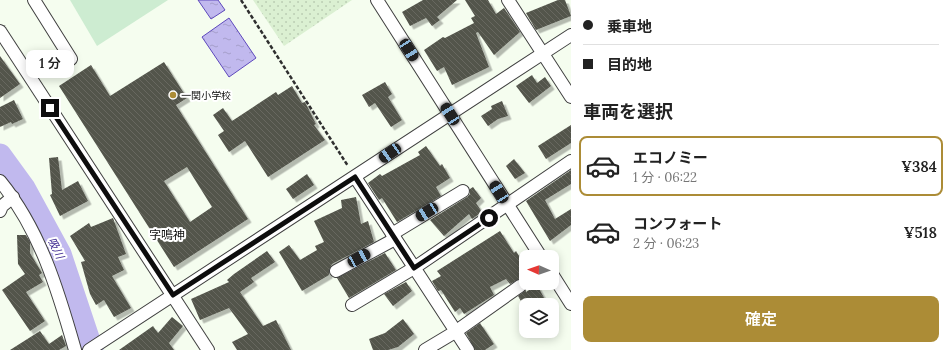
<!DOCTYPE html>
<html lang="ja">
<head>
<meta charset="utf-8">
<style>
	body { margin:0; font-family:Lora,"Noto Sans JP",serif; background:#f6f6f6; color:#222; height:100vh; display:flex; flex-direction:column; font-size:15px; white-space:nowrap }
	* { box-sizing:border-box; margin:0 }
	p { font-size:13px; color:#767676 }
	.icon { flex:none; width:22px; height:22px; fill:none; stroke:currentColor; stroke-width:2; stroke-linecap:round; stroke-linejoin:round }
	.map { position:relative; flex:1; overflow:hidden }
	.panel { display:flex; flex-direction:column; background:#fff; width:380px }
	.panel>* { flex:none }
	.top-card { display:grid; align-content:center; height:88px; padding:0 12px; background:#fff }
	.needle { width:26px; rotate:272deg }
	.controls { position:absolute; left:519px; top:250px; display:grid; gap:8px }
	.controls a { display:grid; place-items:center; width:40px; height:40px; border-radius:8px; background:#fff; box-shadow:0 2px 10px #0003; font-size:20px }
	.end { position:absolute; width:18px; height:18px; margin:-9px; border:5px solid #0d0d0d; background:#fff; box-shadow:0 0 0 2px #fff }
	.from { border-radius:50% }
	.bubble { position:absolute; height:28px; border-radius:8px; background:#fff; box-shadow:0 2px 10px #0003; font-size:13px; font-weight:600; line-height:28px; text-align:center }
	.car { position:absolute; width:12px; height:24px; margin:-12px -6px; border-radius:5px; box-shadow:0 0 3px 1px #0007; background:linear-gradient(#222 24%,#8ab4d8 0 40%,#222 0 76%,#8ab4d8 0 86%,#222 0) }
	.top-card b { display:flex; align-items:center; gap:14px; height:38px; font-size:15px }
	.top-card b+b { border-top:1px solid #e0e0e0 }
	.top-card i { width:10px; height:10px; background:#222 }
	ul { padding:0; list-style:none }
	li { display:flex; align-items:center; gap:12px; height:60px; margin:0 8px 6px; padding:0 4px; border:2px solid transparent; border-radius:8px }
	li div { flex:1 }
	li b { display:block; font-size:15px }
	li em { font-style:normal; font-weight:600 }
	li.active { border-color:#ac8c36 }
	li>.icon { width:36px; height:36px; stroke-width:1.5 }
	h2 { padding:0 12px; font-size:18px; line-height:48px }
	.cta { display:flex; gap:8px; margin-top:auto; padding:8px 12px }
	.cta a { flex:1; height:46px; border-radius:8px; background:#ac8c36; color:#fff; font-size:16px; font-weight:600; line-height:46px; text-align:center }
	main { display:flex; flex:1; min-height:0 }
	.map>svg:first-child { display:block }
</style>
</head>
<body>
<main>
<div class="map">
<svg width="571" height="350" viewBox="0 0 571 350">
	<defs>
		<pattern id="farmland-dots" width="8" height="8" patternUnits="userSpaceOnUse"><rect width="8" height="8" fill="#dbf0d2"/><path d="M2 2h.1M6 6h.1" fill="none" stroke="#bbcdb3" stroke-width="1.8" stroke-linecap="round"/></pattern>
		<pattern id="water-ripples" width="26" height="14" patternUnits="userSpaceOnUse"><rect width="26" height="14" fill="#c1b9ee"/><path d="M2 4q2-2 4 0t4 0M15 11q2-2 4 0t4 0" fill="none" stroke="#a59ecb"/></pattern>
		<pattern id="building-back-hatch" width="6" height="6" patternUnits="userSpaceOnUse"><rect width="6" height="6" fill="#53544b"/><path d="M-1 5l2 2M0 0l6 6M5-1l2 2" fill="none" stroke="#676860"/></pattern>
		<filter id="shadow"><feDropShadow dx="3.5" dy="3.5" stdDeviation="0" flood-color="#0004"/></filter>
	</defs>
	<rect width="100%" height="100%" fill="#f5fdef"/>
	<!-- farmland -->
	<polygon fill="url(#farmland-dots)" points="253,0 352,0 284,46"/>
	<!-- pitch -->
	<polygon fill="#cdecd1" points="70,0 168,0 97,46"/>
	<!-- water -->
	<g fill="url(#water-ripples)" stroke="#5e49bc">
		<polygon points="198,0 218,0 225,10 211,19"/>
		<polygon points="229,18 256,58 229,77 202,37"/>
	</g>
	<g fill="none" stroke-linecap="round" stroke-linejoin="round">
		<!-- river -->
		<polyline stroke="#c1b9ee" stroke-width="23" points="0,155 24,188 60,254 92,350"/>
	</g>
	<!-- building -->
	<g fill="url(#building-back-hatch)" fill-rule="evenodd" filter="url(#shadow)">
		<polygon points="423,0 457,0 437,17 440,20 432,26 426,18 410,26 402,12"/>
		<polygon points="465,0 488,0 496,14 504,8 520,32 494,55 478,32 476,33 489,67 452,85 444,67 437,71 424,50 443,37 445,38 474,23 471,18 475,16"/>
		<polygon points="558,0 565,0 571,16 536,30 526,13"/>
		<polygon points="0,56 20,84 0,98"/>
		<path d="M 164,62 L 187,98 L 176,105 L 248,219 L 174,267 L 59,86 L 91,65 L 110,96 ZM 187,167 L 212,207 L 190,222 L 164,181 Z"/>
		<polygon points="532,75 537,83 545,77 551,86 529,103 516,86"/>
		<polygon points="385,82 392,94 388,97 402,120 391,127 375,103 369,107 362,95"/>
		<polygon points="292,86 302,103 305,102 316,124 314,125 325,140 268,177 245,141 229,152 218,135 224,131 213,115 223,108 232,121 276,92 278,95"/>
		<polygon points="14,100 23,119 12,124 11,122 0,127 0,107"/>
		<polygon points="502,101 508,116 498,119 488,126 481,116 492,109 491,106"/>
		<polygon points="571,125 571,143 546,159 538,146"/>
		<polygon points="426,146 440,166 442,164 450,178 436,187 441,196 397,222 382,198 379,200 368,183 380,174 382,176 420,155 418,152"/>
		<polygon points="58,157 62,190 78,181 88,201 60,216 50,195 52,194 49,158"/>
		<polygon points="514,159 525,173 515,179 506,166"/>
		<polygon points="571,170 571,184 545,200 555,219 571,209 571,225 550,241 526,201"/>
		<polygon points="307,174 314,185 293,199 286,189"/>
		<polygon points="473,187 481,198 476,203 482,212 472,219 469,214 444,236 430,220 467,197 470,194 470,189"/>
		<polygon points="356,197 361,224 368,221 374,242 332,264 329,270 329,275 302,291 279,252 289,245 300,260 317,250 315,246 324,242 314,221 342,208 341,200"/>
		<polygon points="113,218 126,254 118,257 124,270 112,276 131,308 114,317 104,300 96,305 90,294 81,262 85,261 70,236 89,223 91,227"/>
		<polygon points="500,231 514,253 516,251 526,267 526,282 519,279 510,284 506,279 490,287 494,295 464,314 460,308 455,312 441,290 438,291 432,281 441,276 437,271"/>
		<polygon points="17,235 26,235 30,242 30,253 42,273 39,275 43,282 26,292 45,321 30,331 2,290 25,274 18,264"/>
		<polygon points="267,251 275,262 251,278 254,282 240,292 263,326 276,320 291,350 237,350 232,342 248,334 229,308 200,320 191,299 229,282 227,280 234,274"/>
		<polygon points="385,253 396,270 349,298 337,278"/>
		<polygon points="406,282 412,291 393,306 384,294"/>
		<polygon points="537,285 548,305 526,305 526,310 518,296 526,290 526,292"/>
		<polygon points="172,317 183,326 169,343 174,350 119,350 153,326 158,333"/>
		<polygon points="403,319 414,334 398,347 388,350 373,350 369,339 385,333"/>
		<polygon points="480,323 494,344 485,350 475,350 466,333"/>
		<polygon points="40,331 49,344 62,335 66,346 59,350 10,350"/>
	</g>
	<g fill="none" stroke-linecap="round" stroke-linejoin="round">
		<!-- minor casing -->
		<g stroke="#404040" stroke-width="14">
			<g id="minor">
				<polyline points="34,0 71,59"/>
				<polyline points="377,0 541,257"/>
				<polyline points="508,0 571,97"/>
				<polyline points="0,31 208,350"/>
				<polyline points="355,177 468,350"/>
				<path d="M 0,181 C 40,230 58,290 75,350"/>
				<polyline points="0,211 2,206 13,197"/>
				<polyline points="392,234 463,191"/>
				<polyline points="336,271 395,239"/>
				<polyline points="552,274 571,304"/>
				<polyline points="352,305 414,268 571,161"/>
				<polyline points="89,350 571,35"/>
				<polyline points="425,350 455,332 520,286"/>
			</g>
		</g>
		<!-- path -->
		<polyline stroke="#2f2f2f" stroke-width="2.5" stroke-dasharray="4 2" stroke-linecap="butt" points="241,0 348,166"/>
		<!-- minor -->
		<use href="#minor" stroke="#fff" stroke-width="12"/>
	</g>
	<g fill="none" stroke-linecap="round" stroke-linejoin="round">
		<!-- route -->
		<polyline stroke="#0d0d0d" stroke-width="5" points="50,108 173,295 355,177 414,268 489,218"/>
	</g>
	<!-- markers -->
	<circle fill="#ac8c36" stroke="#fff" stroke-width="1.5" cx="173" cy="95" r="4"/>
	<g text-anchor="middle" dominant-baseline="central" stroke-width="4" stroke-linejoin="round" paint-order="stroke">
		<!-- poi labels -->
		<g font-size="10" fill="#0d0d0d" stroke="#fff" text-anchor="start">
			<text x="181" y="95">一関小学校</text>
		</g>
		<!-- water labels -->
		<g font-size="11" font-style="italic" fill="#3c268f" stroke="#fff">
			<text transform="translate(56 248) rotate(64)">吸川</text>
		</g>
		<!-- quarter labels -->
		<g font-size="12" fill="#0d0d0d" stroke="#fff">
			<text x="167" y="234">字鳴神</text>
		</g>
	</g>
</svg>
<div class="controls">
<a><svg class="needle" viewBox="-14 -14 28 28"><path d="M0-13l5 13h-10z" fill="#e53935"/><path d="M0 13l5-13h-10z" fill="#767676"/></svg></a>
<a><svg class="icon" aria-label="layers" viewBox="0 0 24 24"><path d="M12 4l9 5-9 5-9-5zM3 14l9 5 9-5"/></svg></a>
</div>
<i class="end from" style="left:489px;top:218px"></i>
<i class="end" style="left:50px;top:108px"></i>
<div class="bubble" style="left:26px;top:50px;width:48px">1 分</div>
<i class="car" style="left:409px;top:50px;rotate:147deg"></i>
<i class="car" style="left:450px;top:114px;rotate:327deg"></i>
<i class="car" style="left:390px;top:153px;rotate:236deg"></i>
<i class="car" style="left:499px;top:192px;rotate:327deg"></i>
<i class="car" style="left:427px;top:212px;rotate:239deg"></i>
<i class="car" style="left:359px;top:258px;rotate:61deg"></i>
</div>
<section class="panel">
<div class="top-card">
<b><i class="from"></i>乗車地</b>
<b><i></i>目的地</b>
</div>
<h2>車両を選択</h2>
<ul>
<li class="active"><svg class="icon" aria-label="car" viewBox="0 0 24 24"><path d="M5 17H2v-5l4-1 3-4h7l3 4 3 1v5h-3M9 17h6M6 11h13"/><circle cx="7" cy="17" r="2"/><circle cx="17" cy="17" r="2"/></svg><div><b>エコノミー</b><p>1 分 · 06:22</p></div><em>¥384</em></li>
<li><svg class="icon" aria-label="car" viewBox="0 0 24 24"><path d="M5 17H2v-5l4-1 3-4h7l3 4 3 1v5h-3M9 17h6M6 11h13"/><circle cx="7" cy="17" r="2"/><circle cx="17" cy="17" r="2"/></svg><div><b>コンフォート</b><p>2 分 · 06:23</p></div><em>¥518</em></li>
</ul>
<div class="cta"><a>確定</a></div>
</section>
</main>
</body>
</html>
